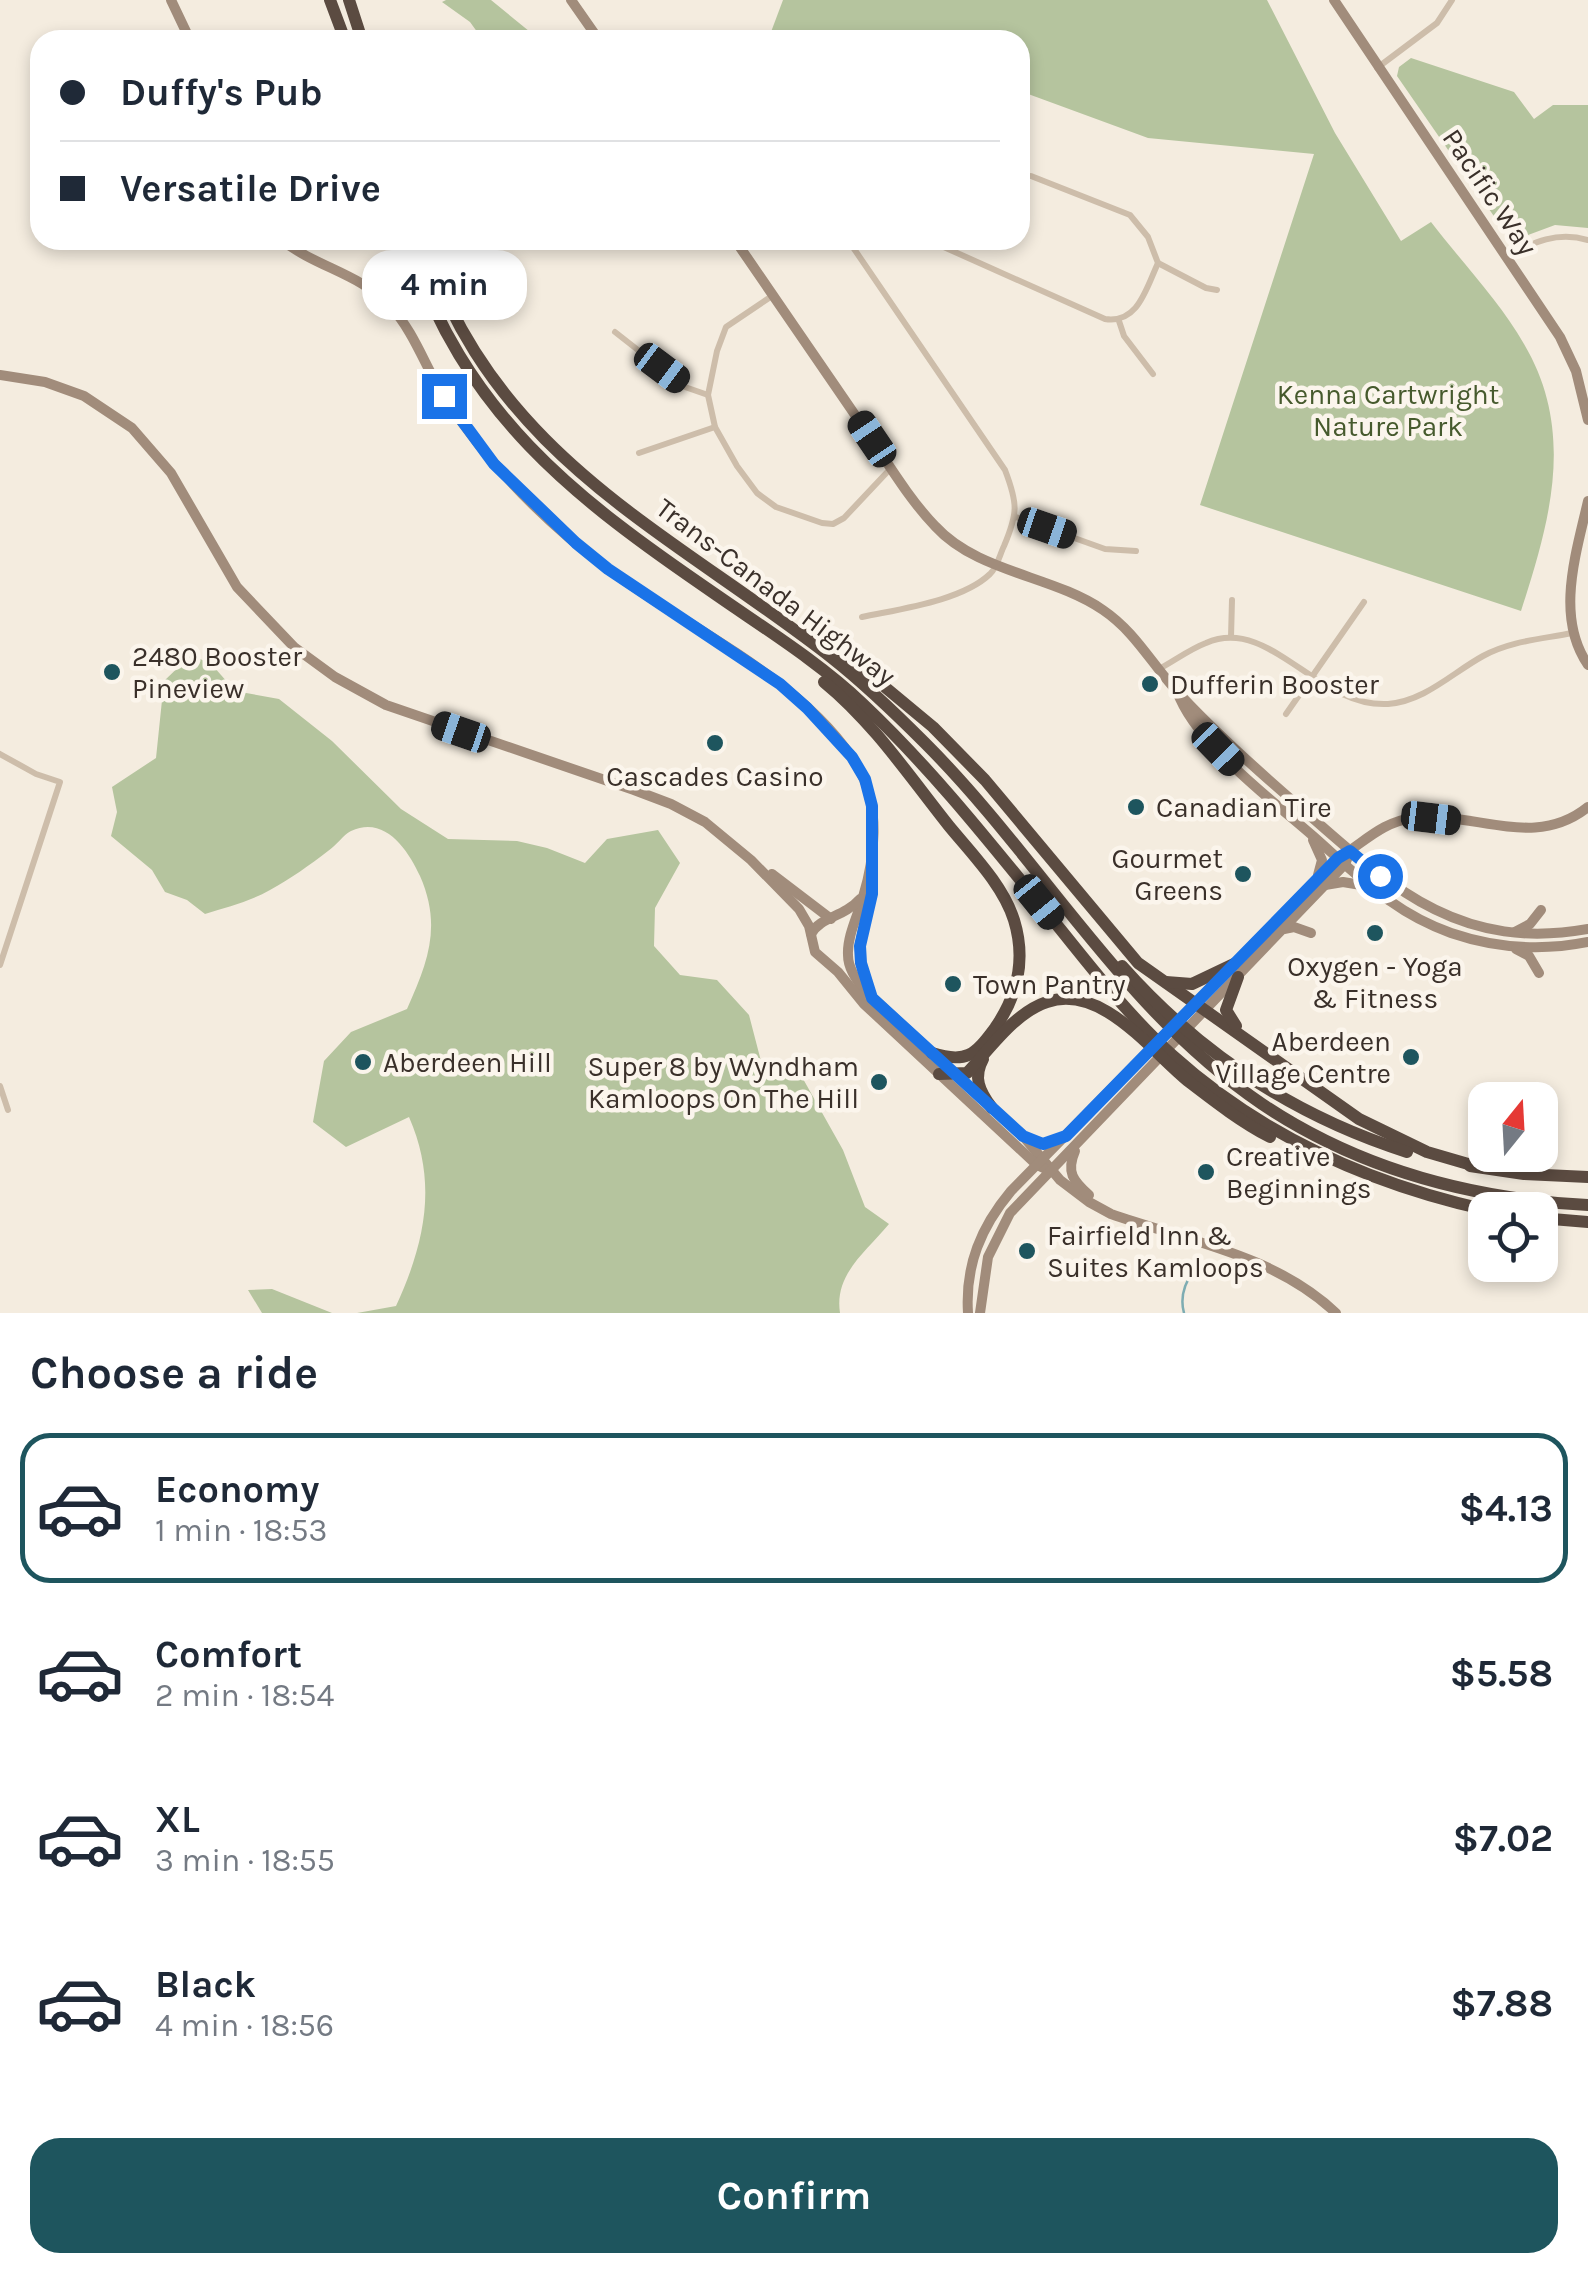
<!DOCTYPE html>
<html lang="en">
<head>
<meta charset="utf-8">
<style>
	body { margin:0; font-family:Karla,sans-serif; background:#f6f6f7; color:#1f2937; height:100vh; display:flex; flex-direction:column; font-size:38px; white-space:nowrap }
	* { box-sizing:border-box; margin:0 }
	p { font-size:32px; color:#747a83 }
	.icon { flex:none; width:55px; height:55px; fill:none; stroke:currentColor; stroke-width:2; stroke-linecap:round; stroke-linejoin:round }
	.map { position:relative; height:1313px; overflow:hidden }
	.details { display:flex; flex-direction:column; background:#fff; flex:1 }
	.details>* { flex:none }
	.guide { position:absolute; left:30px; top:30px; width:1000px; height:220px; border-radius:30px; box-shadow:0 5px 15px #0003; display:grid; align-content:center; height:220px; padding:0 30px; background:#fff }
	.needle { width:65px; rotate:18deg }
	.fabs { position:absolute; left:1468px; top:1082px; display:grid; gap:20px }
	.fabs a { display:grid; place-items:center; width:90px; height:90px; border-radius:20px; background:#fff; box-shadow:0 5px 15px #0003; font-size:50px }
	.end { position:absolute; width:45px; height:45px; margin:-22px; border:12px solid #1a73e8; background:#fff; box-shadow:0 0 0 5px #fff }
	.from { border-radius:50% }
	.bubble { position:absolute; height:70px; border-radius:30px; background:#fff; box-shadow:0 5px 15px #0003; font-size:32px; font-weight:700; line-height:70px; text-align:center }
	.car { position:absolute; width:30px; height:60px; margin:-30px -15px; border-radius:12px; box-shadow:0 0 8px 2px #0007; background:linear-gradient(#222 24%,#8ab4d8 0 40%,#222 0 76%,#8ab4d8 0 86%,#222 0) }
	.guide b { display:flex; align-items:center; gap:35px; height:95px; font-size:38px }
	.guide b+b { border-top:2px solid #e0e1e3 }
	.guide i { width:25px; height:25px; background:#1f2937 }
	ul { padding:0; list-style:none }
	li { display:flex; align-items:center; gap:30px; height:150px; margin:0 20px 15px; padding:0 10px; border:5px solid transparent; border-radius:30px }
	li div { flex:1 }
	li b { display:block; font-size:38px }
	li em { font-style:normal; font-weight:700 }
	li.active { border-color:#1e555e }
	li>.icon { width:90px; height:90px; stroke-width:1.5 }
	h2 { padding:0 30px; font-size:45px; line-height:120px }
	.button { display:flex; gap:20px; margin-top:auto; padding:20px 30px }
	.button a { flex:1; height:115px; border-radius:30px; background:#1e555e; color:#fff; font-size:40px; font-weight:700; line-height:115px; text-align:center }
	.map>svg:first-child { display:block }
</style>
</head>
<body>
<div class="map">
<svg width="1588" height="1313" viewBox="0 0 1588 1313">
	<rect width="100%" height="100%" fill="#f4ecdf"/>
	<!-- green -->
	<g fill="#b5c49e">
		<polygon points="446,0 491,0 540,40 483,40 470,22 442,2"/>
		<path d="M 783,0 L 1267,0 L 1335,133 L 1401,241 L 1431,222 C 1460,260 1501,303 1524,344 C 1576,432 1550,521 1521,611 L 1200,505 L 1314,154 L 1148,138 L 1020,91 L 1020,40 L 768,40 Z"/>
		<polygon points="1411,58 1514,92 1534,119 1553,105 1588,105 1588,228 1555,225 1517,239 1509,238 1397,76 1399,67"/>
		<path d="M 192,654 L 214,667 L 235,691 L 279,699 L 332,741 L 401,809 L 448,839 L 517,841 L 547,848 L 585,863 L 607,839 L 658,830 L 680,863 L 655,908 L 654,946 L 680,975 L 717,980 L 749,1015 L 762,1065 L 802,1077 L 843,1150 L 865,1207 L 889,1224 C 866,1252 834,1274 840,1313 L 357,1313 L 396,1306 C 425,1243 438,1183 409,1117 L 346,1147 L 313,1122 L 324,1061 L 351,1032 L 407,1009 C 428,962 442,926 420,876 C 408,850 385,815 351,831 C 343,835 336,846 328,851 C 310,865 290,879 270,890 C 249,902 227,907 205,914 L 187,900 L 165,892 L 152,870 L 111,836 L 117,812 L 112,787 L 156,758 L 164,681 Z"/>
		<polygon points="272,1289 332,1313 262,1313 248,1290"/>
	</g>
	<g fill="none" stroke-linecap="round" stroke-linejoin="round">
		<!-- stream -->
		<path stroke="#7dacb2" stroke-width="2.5" d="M 1184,1313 C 1179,1295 1187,1278 1198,1265"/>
		<!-- street -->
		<g stroke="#cdbdaa" stroke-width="6">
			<polyline points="1377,68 1437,23 1452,0"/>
			<path d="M 848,240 L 1005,470 C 1018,504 1018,513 1004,546 C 1000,554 997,568 990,574 C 962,601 899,609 862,617"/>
			<path d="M 928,240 L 1105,319 C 1138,324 1146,289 1158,263 L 1148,237 L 1130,215 L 1031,176"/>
			<path d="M 1507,256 C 1534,242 1557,231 1588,240"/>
			<polyline points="1158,263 1206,288 1217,290"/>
			<polyline points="772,296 726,327 717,351 708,395 715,427 737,466 757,493 776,507 822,523 833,524 844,518 891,468"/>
			<polyline points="1119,321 1124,336 1153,374"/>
			<polyline points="615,332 685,387 708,395"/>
			<polyline points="639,453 715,427"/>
			<polyline points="1016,517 1105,549 1136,551"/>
			<polyline points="1231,637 1232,600"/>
			<path d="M 1159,669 C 1174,661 1190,649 1206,643 C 1270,615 1317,708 1388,704 C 1425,701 1452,673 1483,656 C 1510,641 1542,639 1572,633"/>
			<polyline points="1286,714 1364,602"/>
			<polyline points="0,754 36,774 60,782 0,965"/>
			<polyline points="0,1086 8,1110"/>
		</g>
		<!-- secondary -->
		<g stroke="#a18c7b" stroke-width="10">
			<polyline points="171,0 190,40"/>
			<polyline points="571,0 599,40"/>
			<polyline points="1334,0 1560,337 1576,371 1588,420"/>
			<path d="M 282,240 C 317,268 360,273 391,307 C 415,333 426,369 445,398 C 488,463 545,522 607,568 C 685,627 812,683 860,771 C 880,807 875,858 863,897 C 858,915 847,936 848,955 C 848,968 856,979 863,989 L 1023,1136 L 1060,1180 L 1089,1202 L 1111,1214 C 1188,1241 1275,1255 1336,1313"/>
			<path d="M 735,240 C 778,303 821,365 864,428 C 886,460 908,498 935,526 C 978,573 1052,575 1103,610 C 1134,631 1150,661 1174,688 C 1213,731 1257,770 1301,808 C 1391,887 1458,952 1588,929"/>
			<polyline points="0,375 45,382 84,396 132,428 171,473 237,587 294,647 335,677 386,705 634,790 671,804 705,822 751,860 799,909 809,926 815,952 838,972 864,1004 1037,1165 1050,1171"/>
			<path d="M 1588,501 C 1576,554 1555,617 1588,665"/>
			<path d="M 1177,691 C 1195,743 1272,800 1313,836 C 1338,858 1362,882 1390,901 C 1408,914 1429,925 1451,933 C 1495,948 1543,951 1588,942"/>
			<polyline points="1313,840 1322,860 1318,875"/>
			<polyline points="772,874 831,919"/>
			<path d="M 870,882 C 873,904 862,924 860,946 C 859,962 865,978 870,993"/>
			<polyline points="1325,885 1343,882 1367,886"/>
			<polyline points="1284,929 1294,927 1311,933"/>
			<polyline points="1515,932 1530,924 1541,910"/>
			<path d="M 811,934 C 821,916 843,918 860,899"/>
			<polyline points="1516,949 1529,956 1539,973"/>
			<polyline points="1025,1137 1043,1144 1061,1138"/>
			<path d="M 1075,1151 C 1066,1172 1073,1181 1089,1195"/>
			<path d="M 968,1313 C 965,1265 981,1227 1011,1191 L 1338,858 C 1364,843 1381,822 1413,818 C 1473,810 1534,851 1588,807"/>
			<polyline points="980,1313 988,1257 1010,1213 1345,864 1350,852"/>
		</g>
		<!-- highway -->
		<g stroke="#5b4b41" stroke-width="12">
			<polyline points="330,0 345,40"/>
			<polyline points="349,0 362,40"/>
			<path d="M 407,240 C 464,414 573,497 718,596 C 767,630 820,663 863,704 C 935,772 995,849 1057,925 C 1093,970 1130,1017 1172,1055 C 1262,1136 1370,1184 1487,1210"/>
			<path d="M 423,240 C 493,457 668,530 832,658 C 865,684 896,714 925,743 C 1042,860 1122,1009 1262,1104 C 1359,1169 1472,1199 1588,1205"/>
			<polyline points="808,630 874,678 933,727 985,780 1138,963 1359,1119 1427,1152 1475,1166"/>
			<path d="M 824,682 C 873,722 910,777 949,826 C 972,854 1003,885 1014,920 C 1026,959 1018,995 995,1028 C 975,1055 966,1064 932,1053"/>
			<path d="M 1122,966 C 1201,1055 1294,1116 1407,1152"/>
			<polyline points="1166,982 1192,984 1234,964"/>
			<polyline points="1236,1026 1226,1010 1238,977"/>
			<path d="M 983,1059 C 973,1077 979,1091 992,1108"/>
			<path d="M 939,1074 L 967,1073 C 990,1049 1014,1013 1047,1002 C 1101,983 1151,1051 1188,1081 C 1214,1101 1241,1122 1270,1137"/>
			<polyline points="1470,1166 1524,1174 1588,1177"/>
			<polyline points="1540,1218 1588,1222"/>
		</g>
	</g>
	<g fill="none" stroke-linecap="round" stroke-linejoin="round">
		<!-- route -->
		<polyline stroke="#1a73e8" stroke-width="12" points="444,396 494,464 576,543 608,569 780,684 807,708 852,757 865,779 872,806 872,894 860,946 861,963 872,998 1023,1136 1043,1144 1066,1136 1338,858 1350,851 1380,876"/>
	</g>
	<!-- markers -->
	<g fill="#1e555e" stroke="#fbf5ec" stroke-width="4">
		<circle cx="112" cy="672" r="10"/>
		<circle cx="1150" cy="684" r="10"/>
		<circle cx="715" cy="743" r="10"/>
		<circle cx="1136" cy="807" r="10"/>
		<circle cx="1243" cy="874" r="10"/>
		<circle cx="1375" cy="933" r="10"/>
		<circle cx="953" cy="984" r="10"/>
		<circle cx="1411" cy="1057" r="10"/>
		<circle cx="363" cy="1062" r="10"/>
		<circle cx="879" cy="1082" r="10"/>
		<circle cx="1206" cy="1172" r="10"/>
		<circle cx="1027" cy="1251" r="10"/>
	</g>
	<g text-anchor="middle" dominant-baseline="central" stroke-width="9" stroke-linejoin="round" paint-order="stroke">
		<!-- street labels -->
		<g font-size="28" fill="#3a302a" stroke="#fbf5ec">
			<text transform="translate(1490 192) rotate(56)">Pacific Way</text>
			<text transform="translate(776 592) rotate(37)">Trans-Canada Highway</text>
		</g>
		<!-- park labels -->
		<g font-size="28" fill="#465a2d" stroke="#fbf5ec">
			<text x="1388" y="394">Kenna Cartwright<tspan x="1388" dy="32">Nature Park</tspan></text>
		</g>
		<!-- poi labels -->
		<g font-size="28" fill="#3a302a" stroke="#fbf5ec" text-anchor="start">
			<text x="132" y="656">2480 Booster<tspan x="132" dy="32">Pineview</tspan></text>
			<text x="1170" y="684">Dufferin Booster</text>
			<text x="715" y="776" text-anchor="middle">Cascades Casino</text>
			<text x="1156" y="807">Canadian Tire</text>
			<text x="1223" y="858" text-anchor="end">Gourmet<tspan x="1223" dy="32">Greens</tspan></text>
			<text x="1375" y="966" text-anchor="middle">Oxygen - Yoga<tspan x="1375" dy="32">&amp; Fitness</tspan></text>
			<text x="973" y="984">Town Pantry</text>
			<text x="1391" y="1041" text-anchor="end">Aberdeen<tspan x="1391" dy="32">Village Centre</tspan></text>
			<text x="383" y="1062">Aberdeen Hill</text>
			<text x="859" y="1066" text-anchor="end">Super 8 by Wyndham<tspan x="859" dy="32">Kamloops On The Hill</tspan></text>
			<text x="1226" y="1156">Creative<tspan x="1226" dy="32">Beginnings</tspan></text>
			<text x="1047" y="1235">Fairfield Inn &amp;<tspan x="1047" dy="32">Suites Kamloops</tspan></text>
		</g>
	</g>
</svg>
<div class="fabs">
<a><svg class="needle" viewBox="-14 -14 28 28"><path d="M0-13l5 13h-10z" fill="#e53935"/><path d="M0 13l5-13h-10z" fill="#747a83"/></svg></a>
<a><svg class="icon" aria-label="locate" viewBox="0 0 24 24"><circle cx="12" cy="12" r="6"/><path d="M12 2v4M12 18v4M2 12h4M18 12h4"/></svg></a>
</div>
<i class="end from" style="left:1380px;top:876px"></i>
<i class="end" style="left:444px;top:396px"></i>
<div class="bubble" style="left:362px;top:250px;width:165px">4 min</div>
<i class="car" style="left:662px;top:368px;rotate:127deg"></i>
<i class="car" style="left:872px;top:439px;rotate:326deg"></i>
<i class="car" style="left:1047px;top:528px;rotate:109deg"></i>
<i class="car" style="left:461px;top:732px;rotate:289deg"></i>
<i class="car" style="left:1218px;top:749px;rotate:136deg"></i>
<i class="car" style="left:1431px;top:818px;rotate:97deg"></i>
<i class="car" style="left:1039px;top:902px;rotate:141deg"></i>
<div class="guide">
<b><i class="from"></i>Duffy's Pub</b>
<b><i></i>Versatile Drive</b>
</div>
</div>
<section class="details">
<h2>Choose a ride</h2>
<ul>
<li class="active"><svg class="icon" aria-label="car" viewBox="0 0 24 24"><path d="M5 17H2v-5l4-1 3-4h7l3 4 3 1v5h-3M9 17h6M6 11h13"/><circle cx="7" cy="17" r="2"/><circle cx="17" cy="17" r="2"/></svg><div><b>Economy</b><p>1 min · 18:53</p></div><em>$4.13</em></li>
<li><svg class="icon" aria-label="car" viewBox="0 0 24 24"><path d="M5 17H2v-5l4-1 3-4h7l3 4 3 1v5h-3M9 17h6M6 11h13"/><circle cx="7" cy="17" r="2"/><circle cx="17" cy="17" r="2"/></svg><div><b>Comfort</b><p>2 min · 18:54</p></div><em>$5.58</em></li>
<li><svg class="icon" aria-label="car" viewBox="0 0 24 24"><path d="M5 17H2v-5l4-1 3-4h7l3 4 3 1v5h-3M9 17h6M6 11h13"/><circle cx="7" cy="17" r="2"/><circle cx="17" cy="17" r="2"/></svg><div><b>XL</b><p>3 min · 18:55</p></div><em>$7.02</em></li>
<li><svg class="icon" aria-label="car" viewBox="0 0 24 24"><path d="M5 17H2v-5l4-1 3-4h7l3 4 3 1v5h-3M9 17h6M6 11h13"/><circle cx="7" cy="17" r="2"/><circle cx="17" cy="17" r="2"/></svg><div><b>Black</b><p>4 min · 18:56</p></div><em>$7.88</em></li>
</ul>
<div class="button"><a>Confirm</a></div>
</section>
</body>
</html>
